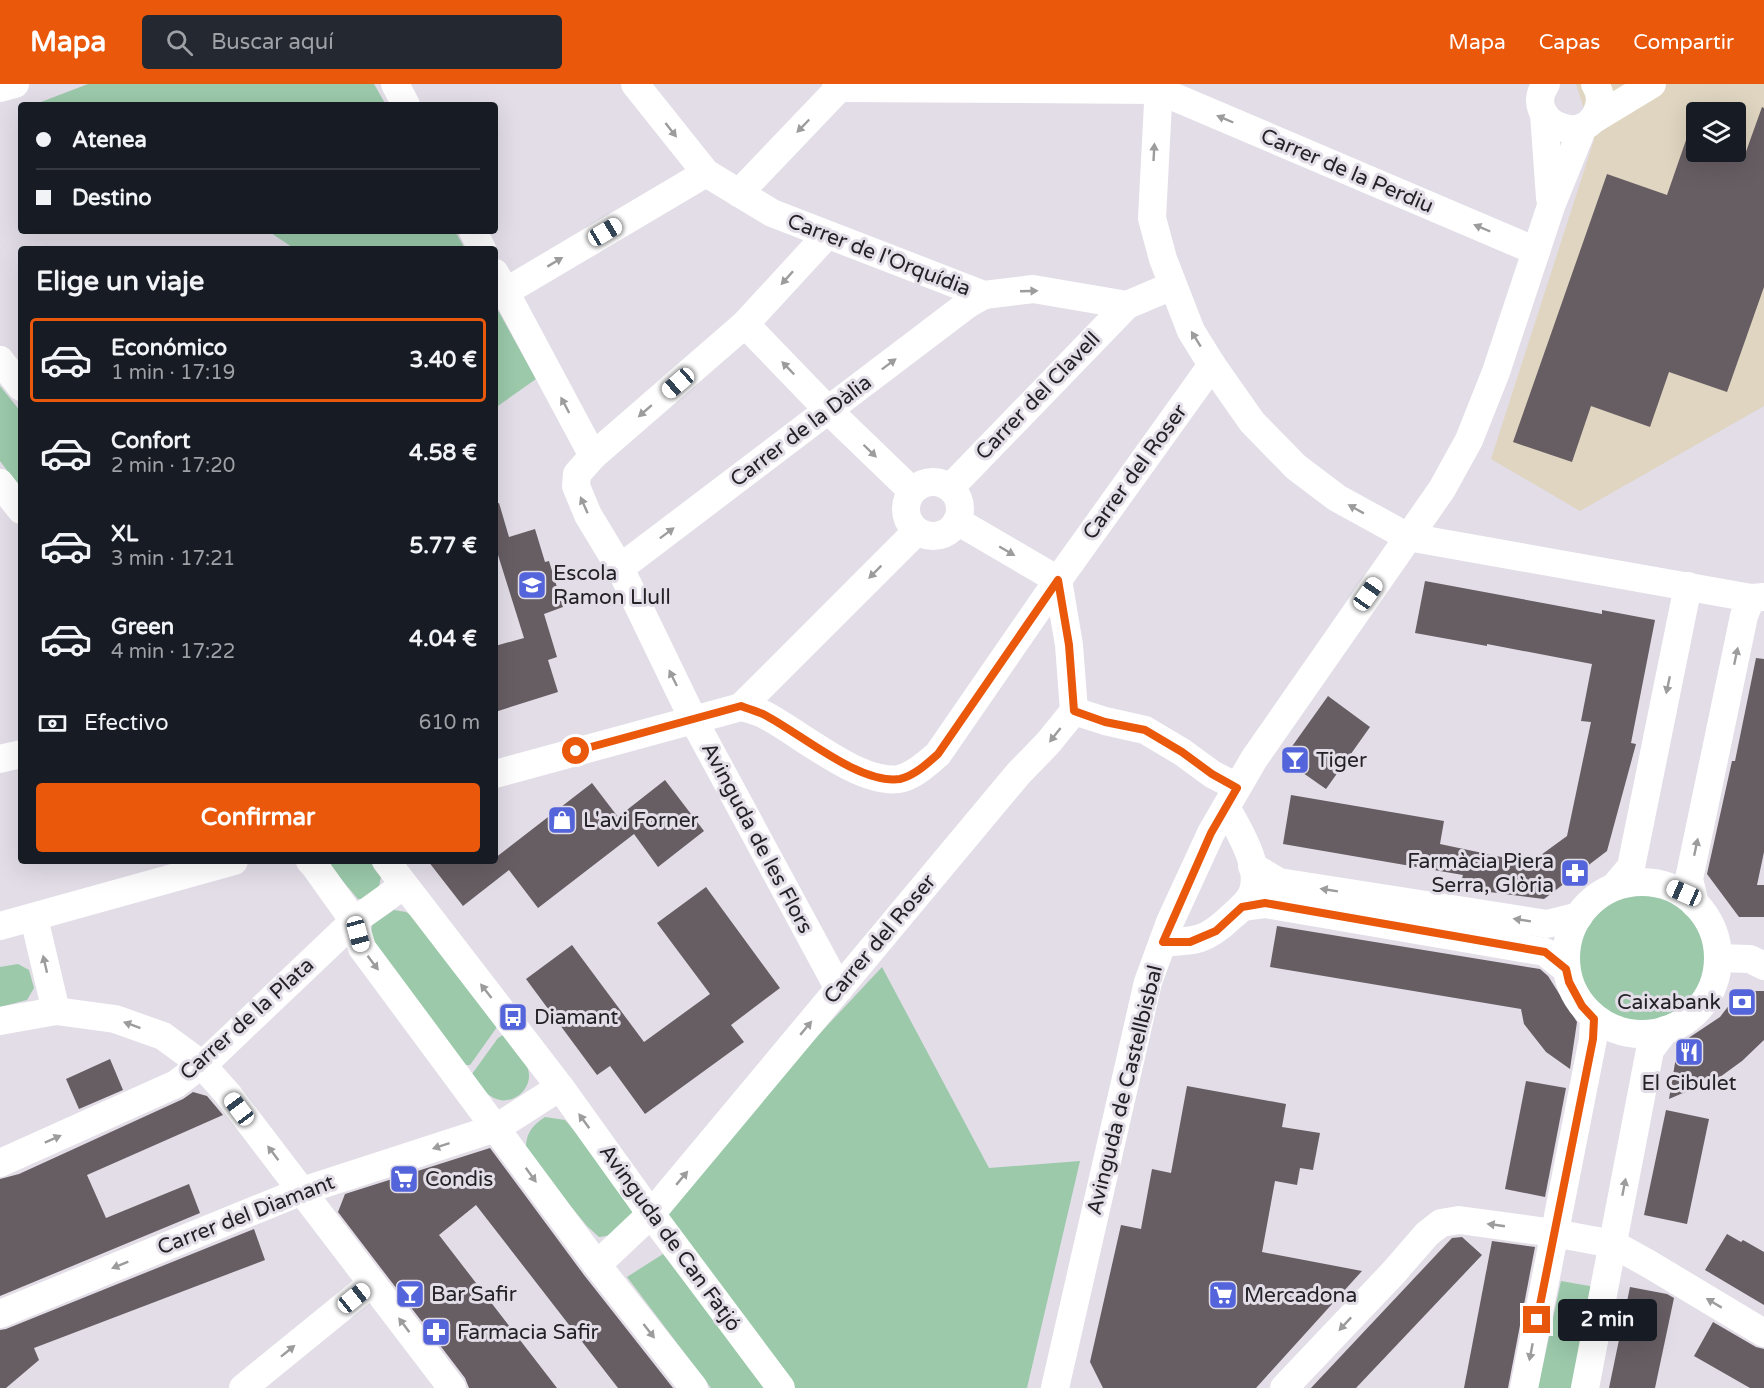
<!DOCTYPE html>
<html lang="es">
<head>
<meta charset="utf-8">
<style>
	body { margin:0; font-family:"Varela Round",sans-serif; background:#242831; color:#f1f3f6; height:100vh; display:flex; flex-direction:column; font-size:22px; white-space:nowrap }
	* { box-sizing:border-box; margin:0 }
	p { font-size:20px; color:#9ea1a6 }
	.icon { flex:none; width:33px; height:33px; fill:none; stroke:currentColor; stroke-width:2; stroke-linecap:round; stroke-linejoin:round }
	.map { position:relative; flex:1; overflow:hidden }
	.side { position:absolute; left:18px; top:162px; width:480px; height:618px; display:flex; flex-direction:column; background:#171b24; border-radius:6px; box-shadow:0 6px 24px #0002 }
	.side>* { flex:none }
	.guide { position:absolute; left:18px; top:18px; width:480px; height:132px; border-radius:6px; box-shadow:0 6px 24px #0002; display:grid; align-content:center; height:132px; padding:0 18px; background:#171b24 }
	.fabs { position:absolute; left:1686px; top:18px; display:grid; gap:12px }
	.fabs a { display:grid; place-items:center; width:60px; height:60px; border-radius:6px; background:#171b24; box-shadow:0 6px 24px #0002; font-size:30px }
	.end { position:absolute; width:27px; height:27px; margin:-14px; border:8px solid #ea580c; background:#fff; box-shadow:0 0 0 3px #fff }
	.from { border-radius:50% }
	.bubble { position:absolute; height:42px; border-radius:6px; background:#171b24; box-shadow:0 6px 24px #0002; font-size:20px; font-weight:800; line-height:42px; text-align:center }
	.car { position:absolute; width:18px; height:36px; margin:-18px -9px; border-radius:8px; box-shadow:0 0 4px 2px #0007; background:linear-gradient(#fff 24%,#345 0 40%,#fff 0 76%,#345 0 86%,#fff 0) }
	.guide b { display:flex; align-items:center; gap:21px; height:57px; font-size:22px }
	.guide b+b { border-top:2px solid #363941 }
	.guide i { width:15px; height:15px; background:#f1f3f6 }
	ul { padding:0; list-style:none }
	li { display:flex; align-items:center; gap:18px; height:84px; margin:0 12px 9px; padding:0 6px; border:3px solid transparent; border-radius:6px }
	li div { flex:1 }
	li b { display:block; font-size:22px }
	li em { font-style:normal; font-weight:800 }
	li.on { border-color:#ea580c }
	li>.icon { width:54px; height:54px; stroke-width:1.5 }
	h2 { padding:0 18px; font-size:27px; line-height:72px }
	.pay { display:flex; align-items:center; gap:15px; height:66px; padding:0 18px; font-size:22px }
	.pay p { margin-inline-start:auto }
	.primary-button { display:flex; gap:12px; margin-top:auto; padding:12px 18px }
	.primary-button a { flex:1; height:69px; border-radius:6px; background:#ea580c; color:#fff; font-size:24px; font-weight:800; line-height:69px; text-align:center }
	header { display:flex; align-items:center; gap:36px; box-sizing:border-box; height:84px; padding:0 30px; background:#ea580c; color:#fff }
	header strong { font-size:28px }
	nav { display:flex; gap:33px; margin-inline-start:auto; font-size:21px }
	.search { width:420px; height:54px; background:#242831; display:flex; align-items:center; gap:15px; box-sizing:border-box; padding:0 21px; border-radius:6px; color:#9ea1a6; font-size:22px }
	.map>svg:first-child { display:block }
</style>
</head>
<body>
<header>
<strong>Mapa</strong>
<div class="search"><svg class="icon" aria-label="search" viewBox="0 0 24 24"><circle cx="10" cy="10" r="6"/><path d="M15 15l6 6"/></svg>Buscar aquí</div>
<nav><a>Mapa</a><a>Capas</a><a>Compartir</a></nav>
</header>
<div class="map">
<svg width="1764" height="1304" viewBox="0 0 1764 1304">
	<rect width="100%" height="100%" fill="#e2dde7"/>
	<!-- industrial -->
	<path fill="#dfd5c0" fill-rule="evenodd" d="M 1576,0 L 1764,0 L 1764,322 L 1580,427 L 1491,375 L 1594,56 ZM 1696,28 L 1736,28 L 1736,68 L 1696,68 Z"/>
	<!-- green -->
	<g fill="#9bc9aa">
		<polygon points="88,0 374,0 386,21 47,21 41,18"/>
		<polygon points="268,147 455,147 465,165 295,165"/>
		<polygon points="495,221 536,295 495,324"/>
		<polygon points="0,302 21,328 21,405 0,377"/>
		<polygon points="338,777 370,777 381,793 379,802 369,815 358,815 328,780"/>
		<circle cx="1641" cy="873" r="65"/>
		<polygon points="394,826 406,828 412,832 497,943 470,981 465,981 373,861 371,850 372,841"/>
		<polygon points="18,880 29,886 34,904 27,916 0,923 0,883"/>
		<polygon points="882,883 989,1084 1080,1077 1027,1304 783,1304 651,1130"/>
		<path d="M 503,951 C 511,961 524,973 528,985 C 534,1005 512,1023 494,1014 C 484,1009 478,999 472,990 L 498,954 Z"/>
		<path d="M 545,1033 L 565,1036 C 580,1053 630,1107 632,1127 C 633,1145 613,1152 599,1153 L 587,1142 L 526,1068 C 525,1051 531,1042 545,1033 Z"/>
		<polygon points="663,1170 768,1304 711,1304 627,1193"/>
		<polygon points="1561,1197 1595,1203 1574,1304 1538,1304"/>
	</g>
	<!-- building -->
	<g fill="#675e64">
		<polygon points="1762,23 1764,24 1764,203 1727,308 1669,288 1650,343 1591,322 1572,378 1513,358 1607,90 1667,111 1694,33 1696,33 1696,68 1718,68 1743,76"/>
		<polygon points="499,419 509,453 535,445 545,478 549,477 563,523 544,530 557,573 548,576 558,608 495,628 495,562 524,554 498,471 495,472 495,420"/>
		<polygon points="1425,497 1602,530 1602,526 1655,536 1631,659 1636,660 1607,767 1544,815 1459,804 1463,791 1283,760 1291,711 1444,737 1440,760 1530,779 1567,752 1591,638 1581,637 1592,580 1487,560 1487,562 1415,549"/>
		<polygon points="1756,574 1764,575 1764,768 1757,801 1764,801 1764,833 1739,833 1707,790 1732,677 1735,677"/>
		<polygon points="1328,612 1370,643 1326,705 1283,675"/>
		<polygon points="665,696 704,747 658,783 634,750 538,824 509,786 463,822 428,777 495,777 495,774 592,699 618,733"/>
		<polygon points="706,803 780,904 731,941 744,958 645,1030 610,982 597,991 526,895 572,861 644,958 710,910 657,839"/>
		<polygon points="1277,842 1540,885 1548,892 1577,938 1570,985 1546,968 1524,940 1521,925 1270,883"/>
		<polygon points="1740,907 1764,907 1764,956 1742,977 1720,993 1669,1015 1678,961 1720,933"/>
		<polygon points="110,975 123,1006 79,1025 66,995"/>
		<polygon points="1526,997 1566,1004 1545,1113 1505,1105"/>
		<polygon points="1187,1002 1286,1020 1282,1043 1320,1049 1313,1086 1300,1084 1297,1101 1275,1097 1262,1168 1362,1187 1256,1304 1103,1304 1090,1278 1121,1141 1141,1145 1152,1085 1171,1089"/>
		<polygon points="193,1008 207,1012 223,1031 87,1091 106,1134 189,1100 200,1129 0,1212 0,1095 19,1090 183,1015"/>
		<polygon points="1666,1026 1709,1035 1687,1140 1644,1131"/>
		<polygon points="490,1064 584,1191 673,1304 618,1304 476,1121 439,1151 557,1304 469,1304 465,1294 338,1128 345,1110"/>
		<polygon points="254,1145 265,1176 34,1264 39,1276 6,1304 0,1304 0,1246 6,1245"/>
		<polygon points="1727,1150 1741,1158 1743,1156 1764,1168 1764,1221 1705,1186"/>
		<polygon points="1462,1153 1482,1171 1356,1304 1311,1304 1452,1154"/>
		<polygon points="1492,1157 1535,1163 1508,1304 1464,1304"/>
		<polygon points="1630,1203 1667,1210 1674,1214 1655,1304 1609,1304"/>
		<polygon points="1713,1238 1756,1263 1764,1265 1764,1304 1750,1304 1694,1272"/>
	</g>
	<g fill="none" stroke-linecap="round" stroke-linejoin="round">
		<!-- minor -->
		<g stroke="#fff" stroke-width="28">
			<polyline points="395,0 406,21"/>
			<polyline points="635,0 706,89 772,129 984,211 1033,205 1127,221 1172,202"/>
			<polyline points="836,0 840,4 1158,6 1536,167"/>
			<polyline points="1159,0 1152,134 1163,175 1191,247 1212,281 1252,338 1296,383 1337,414 1408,453 1751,514 1764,513"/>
			<path d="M 1546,0 C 1520,37 1588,68 1599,22 C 1601,14 1599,6 1595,0"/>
			<polyline points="0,4 15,0"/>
			<polyline points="1544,30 1550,114"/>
			<polyline points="1591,37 1652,0"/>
			<polyline points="739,109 843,0"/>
			<polyline points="473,147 482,165"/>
			<polyline points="827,151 745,240 593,372 577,390 576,402 588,431 620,484 693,635 839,905"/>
			<polyline points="495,189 593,372"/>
			<polyline points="505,208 706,89"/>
			<polyline points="745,240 828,326 912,407"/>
			<polyline points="0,276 21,303"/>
			<circle cx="933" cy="425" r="27"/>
			<polyline points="0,399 21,426"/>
			<polyline points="950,404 1127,221"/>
			<polyline points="957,437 1058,496"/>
			<polyline points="620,484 968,220 984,211"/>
			<polyline points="741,623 917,447"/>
			<polyline points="1074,627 1105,637 1145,646 1182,668 1212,690 1237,703"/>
			<polyline points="0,675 21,670"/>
			<path d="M 495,690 L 741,623 C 749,625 756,627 763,630 C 799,648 859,701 899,695 C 914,692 928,679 938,670 L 1058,496 L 1212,281"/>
			<polyline points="310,777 314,781 354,837 362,864 597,1181 694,1304"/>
			<polyline points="386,777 560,1003 651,1130 781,1304"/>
			<polyline points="1252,782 1279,798 1547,840 1579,832"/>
			<circle cx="1642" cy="874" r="76"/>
			<polyline points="1615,802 1631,783 1688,502"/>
			<polyline points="1695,820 1689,795 1744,532 1751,514"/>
			<polyline points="1242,823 1265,820 1545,868 1566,885"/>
			<polyline points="34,834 56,927"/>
			<polyline points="0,842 234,777"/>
			<path d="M 1163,858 C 1195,858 1207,856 1230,834 C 1238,827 1248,819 1252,810 C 1263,784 1238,745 1226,723"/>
			<polyline points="1718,874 1750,875 1764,882"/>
			<polyline points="0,937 56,927 115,935 163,952 201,980 227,1009 452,1304"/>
			<polyline points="0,1079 176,1000 210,974 354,837 404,801"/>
			<polyline points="597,1181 651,1130 1018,690 1048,659 1074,627 1069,561 1058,496"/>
			<polyline points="0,1230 302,1107 496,1044 560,1003"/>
			<polyline points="243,1304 372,1199"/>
			<polyline points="1055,1304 1148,898 1170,838 1211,749 1254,675 1442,405 1469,356 1496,288 1551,122 1583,43"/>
			<polyline points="1284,1304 1394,1188 1427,1150 1441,1139 1459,1136 1554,1149 1613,1160 1649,1180 1764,1249"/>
			<polyline points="1524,1304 1593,955 1594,935"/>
			<polyline points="1585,1304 1650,966 1665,946"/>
		</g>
	</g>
	<!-- one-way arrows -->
	<defs><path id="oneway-solid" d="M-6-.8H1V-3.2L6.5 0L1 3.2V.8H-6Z" transform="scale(1.5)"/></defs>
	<g fill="#9c9c9d">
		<use href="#oneway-solid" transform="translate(1225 35) rotate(-157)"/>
		<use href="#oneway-solid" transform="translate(803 42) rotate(134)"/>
		<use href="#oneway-solid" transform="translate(671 46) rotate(52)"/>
		<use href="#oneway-solid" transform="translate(1154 68) rotate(-87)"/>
		<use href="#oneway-solid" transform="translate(1482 144) rotate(-157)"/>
		<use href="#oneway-solid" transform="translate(555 178) rotate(-31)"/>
		<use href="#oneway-solid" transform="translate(787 194) rotate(132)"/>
		<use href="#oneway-solid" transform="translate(1029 207) rotate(-2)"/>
		<use href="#oneway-solid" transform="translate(1196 255) rotate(-122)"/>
		<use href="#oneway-solid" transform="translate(889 280) rotate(-37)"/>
		<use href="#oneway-solid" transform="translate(788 284) rotate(-134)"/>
		<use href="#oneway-solid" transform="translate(565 321) rotate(-118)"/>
		<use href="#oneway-solid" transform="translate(645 327) rotate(139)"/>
		<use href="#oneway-solid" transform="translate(870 367) rotate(44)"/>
		<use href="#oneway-solid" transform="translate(584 421) rotate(-114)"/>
		<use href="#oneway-solid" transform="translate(1356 425) rotate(-151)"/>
		<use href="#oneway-solid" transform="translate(667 449) rotate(-37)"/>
		<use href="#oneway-solid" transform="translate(1007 467) rotate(30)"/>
		<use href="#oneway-solid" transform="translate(875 488) rotate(135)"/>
		<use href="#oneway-solid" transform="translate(1736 572) rotate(-78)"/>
		<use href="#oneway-solid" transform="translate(673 594) rotate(-116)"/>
		<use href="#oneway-solid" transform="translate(1668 601) rotate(102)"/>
		<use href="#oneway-solid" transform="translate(1055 651) rotate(128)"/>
		<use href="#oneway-solid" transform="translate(1696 763) rotate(-78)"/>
		<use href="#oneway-solid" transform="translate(1329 806) rotate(-171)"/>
		<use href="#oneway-solid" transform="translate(1522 836) rotate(-171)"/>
		<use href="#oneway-solid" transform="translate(373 879) rotate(53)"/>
		<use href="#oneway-solid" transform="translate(45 880) rotate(-103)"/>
		<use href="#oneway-solid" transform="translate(486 907) rotate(-128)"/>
		<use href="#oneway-solid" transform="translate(132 941) rotate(-160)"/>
		<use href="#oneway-solid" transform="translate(806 944) rotate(-50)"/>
		<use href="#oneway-solid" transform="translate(584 1037) rotate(-126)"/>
		<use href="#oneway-solid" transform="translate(53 1055) rotate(-24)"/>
		<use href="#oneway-solid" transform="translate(441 1062) rotate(162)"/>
		<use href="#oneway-solid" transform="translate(273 1069) rotate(-127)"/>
		<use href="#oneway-solid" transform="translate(531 1091) rotate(54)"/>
		<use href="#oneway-solid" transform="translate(682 1094) rotate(-50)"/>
		<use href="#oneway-solid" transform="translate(1624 1103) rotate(-79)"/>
		<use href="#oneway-solid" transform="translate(1496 1141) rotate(-172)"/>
		<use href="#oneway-solid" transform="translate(120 1181) rotate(158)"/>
		<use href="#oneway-solid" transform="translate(1714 1219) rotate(-149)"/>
		<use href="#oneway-solid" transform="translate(1345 1240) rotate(133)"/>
		<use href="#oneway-solid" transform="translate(404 1241) rotate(-127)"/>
		<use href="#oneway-solid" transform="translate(649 1247) rotate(52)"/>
		<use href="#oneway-solid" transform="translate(288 1267) rotate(-39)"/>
		<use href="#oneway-solid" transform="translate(1531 1268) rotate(101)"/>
	</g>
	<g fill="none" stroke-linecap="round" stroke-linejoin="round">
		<!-- route -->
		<path stroke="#ea580c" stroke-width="8" d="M 576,667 L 741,622 C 749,625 756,627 763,630 C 799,648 859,701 900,695 C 914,692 928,679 938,670 L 1058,496 L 1069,561 L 1074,627 L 1105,638 L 1145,646 L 1182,668 L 1212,690 L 1237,704 L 1211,749 L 1163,858 L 1190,858 L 1216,847 L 1242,823 L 1265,819 L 1545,868 L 1566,885 L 1569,898 L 1582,922 L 1594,935 L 1593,955 L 1537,1236"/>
	</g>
	<!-- icons -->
	<defs>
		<g id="school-square" transform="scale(1.5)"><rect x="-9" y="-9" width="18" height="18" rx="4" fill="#5465db" stroke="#e2dde7"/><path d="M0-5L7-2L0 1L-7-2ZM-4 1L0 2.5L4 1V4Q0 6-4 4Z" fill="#fff"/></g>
		<g id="bar-square" transform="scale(1.5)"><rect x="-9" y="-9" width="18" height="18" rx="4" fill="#5465db" stroke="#e2dde7"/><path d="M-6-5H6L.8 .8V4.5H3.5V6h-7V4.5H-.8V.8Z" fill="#fff"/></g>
		<g id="shop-square" transform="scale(1.5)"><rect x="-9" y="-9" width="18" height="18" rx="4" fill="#5465db" stroke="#e2dde7"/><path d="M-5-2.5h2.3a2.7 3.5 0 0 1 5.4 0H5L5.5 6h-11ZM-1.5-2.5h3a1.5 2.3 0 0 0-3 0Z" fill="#fff"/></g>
		<g id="pharmacy-square" transform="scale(1.5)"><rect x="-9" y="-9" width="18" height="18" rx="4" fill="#5465db" stroke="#e2dde7"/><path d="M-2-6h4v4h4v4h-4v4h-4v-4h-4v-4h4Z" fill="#fff"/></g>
		<g id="bank-square" transform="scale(1.5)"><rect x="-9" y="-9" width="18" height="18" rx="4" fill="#5465db" stroke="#e2dde7"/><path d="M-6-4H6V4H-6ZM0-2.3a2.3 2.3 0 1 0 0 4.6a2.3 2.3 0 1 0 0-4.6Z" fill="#fff"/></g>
		<g id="bus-square" transform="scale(1.5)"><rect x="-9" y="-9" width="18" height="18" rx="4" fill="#5465db" stroke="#e2dde7"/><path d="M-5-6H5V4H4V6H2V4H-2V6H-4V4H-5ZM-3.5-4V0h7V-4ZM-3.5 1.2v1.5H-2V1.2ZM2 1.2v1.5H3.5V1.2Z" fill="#fff"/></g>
		<g id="restaurant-square" transform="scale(1.5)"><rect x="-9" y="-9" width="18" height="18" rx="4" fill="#5465db" stroke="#e2dde7"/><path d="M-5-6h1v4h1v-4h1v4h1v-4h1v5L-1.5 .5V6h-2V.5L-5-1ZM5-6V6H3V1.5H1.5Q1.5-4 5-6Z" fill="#fff"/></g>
		<g id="supermarket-square" transform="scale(1.5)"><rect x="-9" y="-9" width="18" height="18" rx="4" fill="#5465db" stroke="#e2dde7"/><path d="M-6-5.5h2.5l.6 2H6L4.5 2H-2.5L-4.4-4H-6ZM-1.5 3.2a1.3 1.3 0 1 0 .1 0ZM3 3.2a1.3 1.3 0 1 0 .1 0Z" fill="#fff"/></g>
	</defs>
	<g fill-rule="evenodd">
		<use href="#school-square" x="532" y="501"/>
		<use href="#bar-square" x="1295" y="676"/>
		<use href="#shop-square" x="562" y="736"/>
		<use href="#pharmacy-square" x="1575" y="789"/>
		<use href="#bank-square" x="1742" y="918"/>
		<use href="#bus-square" x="513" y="933"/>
		<use href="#restaurant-square" x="1689" y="968"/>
		<use href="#supermarket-square" x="404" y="1095"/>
		<use href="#bar-square" x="410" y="1210"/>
		<use href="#supermarket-square" x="1223" y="1211"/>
		<use href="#pharmacy-square" x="436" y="1248"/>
	</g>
	<g text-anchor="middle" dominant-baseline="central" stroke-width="6" stroke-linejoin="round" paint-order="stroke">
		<!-- street labels -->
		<g font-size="21" fill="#242226" stroke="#e2dde7">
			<text transform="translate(1347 87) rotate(23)">Carrer de la Perdiu</text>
			<text transform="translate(879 171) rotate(21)">Carrer de l'Orquídia</text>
			<text transform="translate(1038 312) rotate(-46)">Carrer del Clavell</text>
			<text transform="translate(801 347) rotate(-37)">Carrer de la Dàlia</text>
			<text transform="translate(1135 388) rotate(-54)">Carrer del Roser</text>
			<text transform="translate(757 754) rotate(62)">Avinguda de les Flors</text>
			<text transform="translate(880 855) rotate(-50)">Carrer del Roser</text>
			<text transform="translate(247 935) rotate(-42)">Carrer de la Plata</text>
			<text transform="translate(1125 1006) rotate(-76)">Avinguda de Castellbisbal</text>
			<text transform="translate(246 1131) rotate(-21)">Carrer del Diamant</text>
			<text transform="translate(670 1154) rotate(54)">Avinguda de Can Fatjó</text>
		</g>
		<!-- poi labels -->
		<g font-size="21" fill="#242226" stroke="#e2dde7" text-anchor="start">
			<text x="553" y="489">Escola<tspan x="553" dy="24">Ramon Llull</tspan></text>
			<text x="1316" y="676">Tiger</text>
			<text x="583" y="736">L'avi Forner</text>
			<text x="1554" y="777" text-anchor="end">Farmàcia Piera<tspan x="1554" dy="24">Serra, Glòria</tspan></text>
			<text x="1721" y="918" text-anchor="end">Caixabank</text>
			<text x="534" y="933">Diamant</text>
			<text x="1689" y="999" text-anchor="middle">El Cibulet</text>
			<text x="425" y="1095">Condis</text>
			<text x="431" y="1210">Bar Safir</text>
			<text x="1244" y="1211">Mercadona</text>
			<text x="457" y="1248">Farmacia Safir</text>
		</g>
	</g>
</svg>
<div class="fabs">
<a><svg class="icon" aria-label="layers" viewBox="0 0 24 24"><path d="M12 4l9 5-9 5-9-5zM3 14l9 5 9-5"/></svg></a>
</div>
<i class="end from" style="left:576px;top:667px"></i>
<i class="end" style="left:1537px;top:1236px"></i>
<div class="bubble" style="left:1558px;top:1215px;width:99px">2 min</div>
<i class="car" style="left:605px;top:148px;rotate:59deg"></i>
<i class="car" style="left:678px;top:299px;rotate:229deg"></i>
<i class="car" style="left:1368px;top:510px;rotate:35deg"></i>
<i class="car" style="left:1684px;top:809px;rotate:294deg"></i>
<i class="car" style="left:358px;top:850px;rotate:165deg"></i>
<i class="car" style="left:239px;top:1025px;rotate:323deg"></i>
<i class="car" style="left:354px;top:1214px;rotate:51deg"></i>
<div class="guide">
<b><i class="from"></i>Atenea</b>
<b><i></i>Destino</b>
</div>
<section class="side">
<h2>Elige un viaje</h2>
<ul>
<li class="on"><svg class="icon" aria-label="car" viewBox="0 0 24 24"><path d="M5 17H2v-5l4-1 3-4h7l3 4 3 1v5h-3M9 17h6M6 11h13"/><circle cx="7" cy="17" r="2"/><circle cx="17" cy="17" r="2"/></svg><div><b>Económico</b><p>1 min · 17:19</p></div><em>3.40 €</em></li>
<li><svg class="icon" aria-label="car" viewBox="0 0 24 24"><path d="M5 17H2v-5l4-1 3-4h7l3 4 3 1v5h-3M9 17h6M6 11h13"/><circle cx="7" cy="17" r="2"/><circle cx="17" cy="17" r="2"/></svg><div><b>Confort</b><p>2 min · 17:20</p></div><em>4.58 €</em></li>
<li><svg class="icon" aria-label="car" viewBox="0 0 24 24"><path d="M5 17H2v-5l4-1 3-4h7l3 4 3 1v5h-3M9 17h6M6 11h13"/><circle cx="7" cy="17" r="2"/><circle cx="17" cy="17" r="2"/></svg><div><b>XL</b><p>3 min · 17:21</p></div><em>5.77 €</em></li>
<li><svg class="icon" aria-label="car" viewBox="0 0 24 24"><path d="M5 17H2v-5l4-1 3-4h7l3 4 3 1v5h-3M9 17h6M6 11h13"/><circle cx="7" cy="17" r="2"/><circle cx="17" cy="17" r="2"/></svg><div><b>Green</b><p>4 min · 17:22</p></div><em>4.04 €</em></li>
</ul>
<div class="pay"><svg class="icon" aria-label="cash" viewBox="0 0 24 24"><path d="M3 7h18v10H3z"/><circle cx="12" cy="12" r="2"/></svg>Efectivo<p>610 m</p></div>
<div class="primary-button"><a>Confirmar</a></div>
</section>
</div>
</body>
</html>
